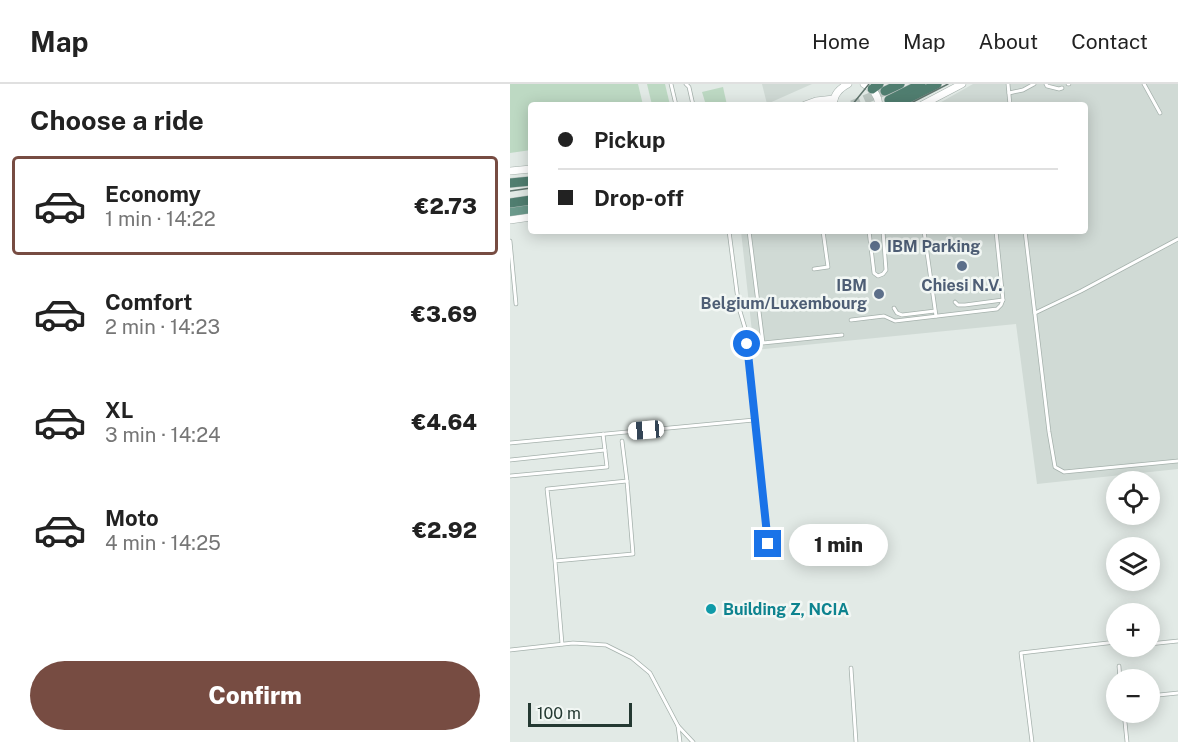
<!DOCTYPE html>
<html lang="en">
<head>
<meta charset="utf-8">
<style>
	body { margin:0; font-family:"Public Sans",sans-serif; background:#f6f6f6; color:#222; height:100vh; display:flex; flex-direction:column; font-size:22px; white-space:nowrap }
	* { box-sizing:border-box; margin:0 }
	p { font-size:20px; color:#767676 }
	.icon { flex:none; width:33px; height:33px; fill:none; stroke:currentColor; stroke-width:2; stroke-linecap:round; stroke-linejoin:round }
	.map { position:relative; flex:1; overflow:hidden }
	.side { display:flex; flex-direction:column; background:#fff; width:510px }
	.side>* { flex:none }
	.top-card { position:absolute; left:18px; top:18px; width:560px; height:132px; border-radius:6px; box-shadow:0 3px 15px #0003; display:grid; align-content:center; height:132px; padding:0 30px; background:#fff }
	.tools { position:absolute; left:596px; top:387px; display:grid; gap:12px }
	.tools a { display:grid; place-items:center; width:54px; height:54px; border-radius:50%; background:#fff; box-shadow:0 3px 15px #0003; font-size:30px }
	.scale { position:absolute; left:18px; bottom:15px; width:104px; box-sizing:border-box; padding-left:6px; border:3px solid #243932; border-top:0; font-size:16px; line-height:21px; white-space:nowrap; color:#243932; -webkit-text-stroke:4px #f2f7f4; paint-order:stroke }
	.end { position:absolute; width:27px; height:27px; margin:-14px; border:8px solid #1a73e8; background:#fff; box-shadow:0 0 0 3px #fff }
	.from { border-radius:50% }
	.bubble { position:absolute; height:42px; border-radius:21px; background:#fff; box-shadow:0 3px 15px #0003; font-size:20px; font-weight:800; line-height:42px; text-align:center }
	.car { position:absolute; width:18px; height:36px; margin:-18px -9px; border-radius:8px; box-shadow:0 0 4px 2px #0007; background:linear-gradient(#fff 24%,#345 0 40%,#fff 0 76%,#345 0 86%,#fff 0) }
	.top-card b { display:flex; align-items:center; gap:21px; height:57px; font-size:22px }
	.top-card b+b { border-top:2px solid #e0e0e0 }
	.top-card i { width:15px; height:15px; background:#222 }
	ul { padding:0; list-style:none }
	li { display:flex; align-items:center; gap:18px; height:99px; margin:0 12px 9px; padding:0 18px; border:3px solid transparent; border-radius:6px }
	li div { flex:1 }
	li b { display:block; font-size:22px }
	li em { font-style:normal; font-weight:800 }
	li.selected { border-color:#774c42 }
	li>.icon { width:54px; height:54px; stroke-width:1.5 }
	h2 { padding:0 30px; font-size:27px; line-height:72px }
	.primary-button { display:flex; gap:12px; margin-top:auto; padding:12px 30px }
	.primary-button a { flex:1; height:69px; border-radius:36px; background:#774c42; color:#fff; font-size:24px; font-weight:800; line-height:69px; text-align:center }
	header { display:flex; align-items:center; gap:36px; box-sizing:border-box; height:84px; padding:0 30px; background:#fff; border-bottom:2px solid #e0e0e0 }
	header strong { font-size:28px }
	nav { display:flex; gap:33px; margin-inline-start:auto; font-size:21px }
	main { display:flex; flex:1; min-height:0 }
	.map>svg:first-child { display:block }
</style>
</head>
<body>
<header>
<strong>Map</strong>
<nav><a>Home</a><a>Map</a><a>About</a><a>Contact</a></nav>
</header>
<main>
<section class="side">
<h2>Choose a ride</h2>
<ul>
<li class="selected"><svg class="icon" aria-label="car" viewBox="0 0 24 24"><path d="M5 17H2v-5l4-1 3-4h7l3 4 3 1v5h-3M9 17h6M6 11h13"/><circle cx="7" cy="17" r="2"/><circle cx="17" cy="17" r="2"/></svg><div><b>Economy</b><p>1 min · 14:22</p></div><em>€2.73</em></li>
<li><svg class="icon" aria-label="car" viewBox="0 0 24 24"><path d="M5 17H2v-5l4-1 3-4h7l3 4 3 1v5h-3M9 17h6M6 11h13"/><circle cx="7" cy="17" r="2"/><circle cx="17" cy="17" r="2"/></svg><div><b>Comfort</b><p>2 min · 14:23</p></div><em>€3.69</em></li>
<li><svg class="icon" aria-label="car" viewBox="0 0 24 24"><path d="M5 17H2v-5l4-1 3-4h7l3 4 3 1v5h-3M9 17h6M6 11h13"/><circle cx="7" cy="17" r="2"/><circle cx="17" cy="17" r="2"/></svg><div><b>XL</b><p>3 min · 14:24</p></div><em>€4.64</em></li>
<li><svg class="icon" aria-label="car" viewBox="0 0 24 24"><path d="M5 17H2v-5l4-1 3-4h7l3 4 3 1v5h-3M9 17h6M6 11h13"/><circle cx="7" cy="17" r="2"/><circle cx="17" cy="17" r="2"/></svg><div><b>Moto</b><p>4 min · 14:25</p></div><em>€2.92</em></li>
</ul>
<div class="primary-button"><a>Confirm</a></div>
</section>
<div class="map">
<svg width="668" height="658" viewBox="0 0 668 658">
	<rect width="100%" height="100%" fill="#e2eae6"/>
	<!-- built -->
	<g fill="#d0dad5">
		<polygon points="252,0 302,0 257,20"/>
		<polygon points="463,0 668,0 668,385 527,400 506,240 244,266 231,147 574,147 574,21 426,21"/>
	</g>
	<!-- green -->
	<g fill="#bdd9c3">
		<polygon points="0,0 128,0 133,21 21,21 21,66 0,69"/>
		<polygon points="137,0 155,0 160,21 142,21"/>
		<polygon points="213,3 217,21 196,21 192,8"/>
	</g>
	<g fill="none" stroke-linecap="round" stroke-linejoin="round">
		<!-- trunk-tunnel -->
		<polyline stroke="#bcc7c2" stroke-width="9" stroke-dasharray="9 4.5" stroke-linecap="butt" points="342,21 375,7"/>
		<!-- service casing -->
		<g stroke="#a5b1ac" stroke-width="4.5">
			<g id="service">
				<polyline points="161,0 166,21"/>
				<polyline points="176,0 179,3 183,21"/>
				<polyline points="498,0 500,21"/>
				<polyline points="536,0 537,2 549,5 552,4"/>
				<polyline points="558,0 559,0"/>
				<polyline points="634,0 650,29"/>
				<polyline points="499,9 513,6 524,0"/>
				<polyline points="219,147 229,224 235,244 258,460"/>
				<polyline points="239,147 253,259 332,251"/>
				<polyline points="359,147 364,189 368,192 373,190 376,186 373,147"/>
				<polyline points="414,147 426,232"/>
				<polyline points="515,147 539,348 545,383 554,388 668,377"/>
				<polyline points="0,157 6,220"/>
				<polyline points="304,185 318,183 313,147"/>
				<polyline points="445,218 448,221 455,221 493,216"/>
				<polyline points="384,224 387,229 392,231 425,227"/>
				<polyline points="525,229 571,207 668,155"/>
				<polyline points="341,236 374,232 385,237 487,225 491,221 493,216 486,147"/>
				<polyline points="112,357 117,397"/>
				<polyline points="0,359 244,336"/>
				<polyline points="0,376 95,366"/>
				<polyline points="0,392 97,383 93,350"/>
				<polyline points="45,477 123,470 117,397 37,405 45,477 52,560"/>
				<polyline points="639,560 668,557"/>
				<polyline points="0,566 63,559 96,561 122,574 140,589 168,642 183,658"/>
				<polyline points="609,582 610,596"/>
				<polyline points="341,584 346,658"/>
				<polyline points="639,612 668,609"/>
				<polyline points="614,628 617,658"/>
				<polyline points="168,642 170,658"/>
				<polyline points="522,658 511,569 606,558"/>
			</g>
		</g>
		<!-- tertiary casing -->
		<g stroke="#a5b1ac" stroke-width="8">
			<g id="tertiary">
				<path d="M 354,0 C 363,4 368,11 369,21"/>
				<polyline points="295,21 306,17 324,15"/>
				<path d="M 323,21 C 324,10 329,5 338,0"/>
				<polyline points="412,21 452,0"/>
				<polyline points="0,87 21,85"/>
				<polyline points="0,136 21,133"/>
			</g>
		</g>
		<!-- primary casing -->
		<g stroke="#bdc4c2" stroke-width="10">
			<polyline id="primary" points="0,128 21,125"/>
		</g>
		<!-- trunk casing -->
		<g stroke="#bdc4c2" stroke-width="10">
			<g id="trunk">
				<polyline points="362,5 369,0"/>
				<polyline points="375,7 390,0"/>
				<polyline points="379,16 411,0"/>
				<polyline points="385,21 427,0"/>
				<polyline points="0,99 21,97"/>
				<polyline points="0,119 21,116"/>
			</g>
		</g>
		<!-- service -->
		<use href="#service" stroke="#fff" stroke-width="3"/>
		<!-- tertiary -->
		<use href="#tertiary" stroke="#fff" stroke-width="7"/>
		<!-- primary -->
		<use href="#primary" stroke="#6c9a8c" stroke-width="8"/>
		<!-- trunk -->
		<use href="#trunk" stroke="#507e70" stroke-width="9"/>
		<!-- tram -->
		<g stroke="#5f746d" stroke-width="1.5">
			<polyline points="342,21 359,0"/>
			<polyline points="397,21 438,0"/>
			<polyline points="0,107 21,104"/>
		</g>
	</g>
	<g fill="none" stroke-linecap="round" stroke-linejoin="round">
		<!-- route -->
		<polyline stroke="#1a73e8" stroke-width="8" points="237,260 258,460"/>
	</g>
	<!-- markers -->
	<g fill="#5c6f8a" stroke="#f2f7f4" stroke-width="2">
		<circle cx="365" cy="162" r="6"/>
		<circle cx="452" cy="182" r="6"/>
		<circle cx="369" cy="210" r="6"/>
	</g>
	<circle fill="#0f9aa8" stroke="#f2f7f4" stroke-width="2" cx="201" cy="525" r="6"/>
	<g text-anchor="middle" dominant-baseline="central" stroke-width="5" stroke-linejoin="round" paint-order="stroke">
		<!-- service labels -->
		<g font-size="16" font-weight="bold" fill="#4e5e75" stroke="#f2f7f4" text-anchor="start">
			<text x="377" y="162">IBM Parking</text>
			<text x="357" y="201" text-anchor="end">IBM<tspan x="357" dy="18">Belgium/Luxembourg</tspan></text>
			<text x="452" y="201" text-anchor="middle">Chiesi N.V.</text>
		</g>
		<!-- culture labels -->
		<g font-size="16" font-weight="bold" fill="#0d838f" stroke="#f2f7f4" text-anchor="start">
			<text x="213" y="525">Building Z, NCIA</text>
		</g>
	</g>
</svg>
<div class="tools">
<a><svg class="icon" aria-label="locate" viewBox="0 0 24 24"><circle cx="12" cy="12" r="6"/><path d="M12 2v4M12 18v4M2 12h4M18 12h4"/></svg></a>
<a><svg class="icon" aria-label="layers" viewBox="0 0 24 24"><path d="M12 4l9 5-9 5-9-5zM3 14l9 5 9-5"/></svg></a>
<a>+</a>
<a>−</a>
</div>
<div class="scale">100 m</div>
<i class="end from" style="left:237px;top:260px"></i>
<i class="end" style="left:258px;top:460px"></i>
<div class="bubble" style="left:279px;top:440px;width:99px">1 min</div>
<i class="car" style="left:136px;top:346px;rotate:265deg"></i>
<div class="top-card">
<b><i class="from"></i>Pickup</b>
<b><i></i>Drop-off</b>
</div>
</div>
</main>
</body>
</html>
